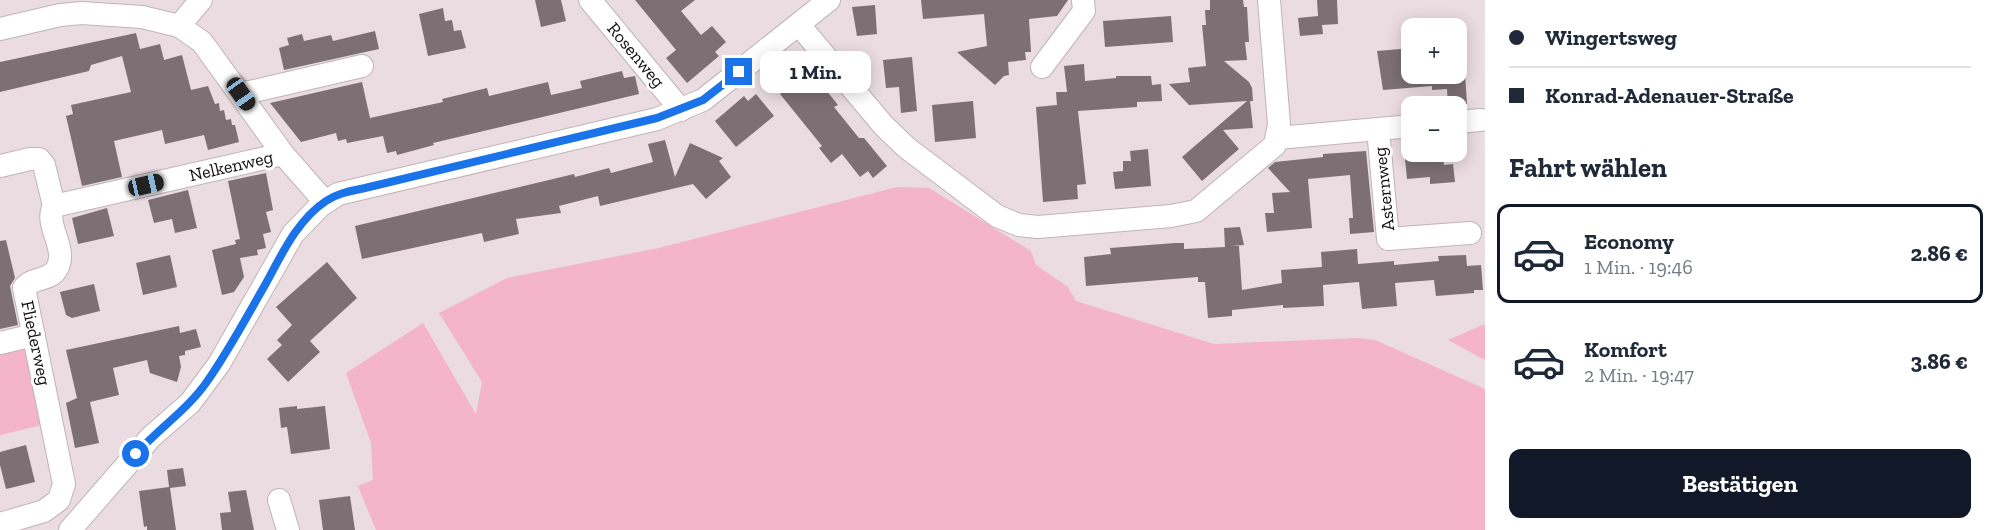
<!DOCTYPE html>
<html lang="de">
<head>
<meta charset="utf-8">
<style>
	body { margin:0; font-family:"Zilla Slab",serif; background:#f6f6f7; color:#1f2937; height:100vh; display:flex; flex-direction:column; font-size:22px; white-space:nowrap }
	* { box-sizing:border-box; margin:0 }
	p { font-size:20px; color:#747a83 }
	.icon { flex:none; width:33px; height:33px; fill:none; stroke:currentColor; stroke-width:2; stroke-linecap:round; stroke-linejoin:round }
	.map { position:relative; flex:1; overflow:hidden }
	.drawer { display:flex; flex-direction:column; background:#fff; width:510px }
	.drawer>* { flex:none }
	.top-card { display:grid; align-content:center; height:132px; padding:0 24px; background:#fff }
	.controls { position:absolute; left:1401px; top:18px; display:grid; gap:12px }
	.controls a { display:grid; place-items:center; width:66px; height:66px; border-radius:12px; background:#fff; box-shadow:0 3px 15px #0003; font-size:30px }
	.end { position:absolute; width:27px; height:27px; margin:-14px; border:8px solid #1a73e8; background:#fff; box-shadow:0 0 0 3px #fff }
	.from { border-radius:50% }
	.bubble { position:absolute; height:42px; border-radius:12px; background:#fff; box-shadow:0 3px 15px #0003; font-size:20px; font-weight:800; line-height:42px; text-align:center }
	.car { position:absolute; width:18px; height:36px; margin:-18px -9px; border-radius:8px; box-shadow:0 0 4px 2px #0007; background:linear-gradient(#222 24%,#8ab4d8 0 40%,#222 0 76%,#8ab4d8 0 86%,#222 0) }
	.top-card b { display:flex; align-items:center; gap:21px; height:57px; font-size:22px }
	.top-card b+b { border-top:2px solid #e0e1e3 }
	.top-card i { width:15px; height:15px; background:#1f2937 }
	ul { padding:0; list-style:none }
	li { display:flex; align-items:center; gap:18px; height:99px; margin:0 12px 9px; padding:0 12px; border:3px solid transparent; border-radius:12px }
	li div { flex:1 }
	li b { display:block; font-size:22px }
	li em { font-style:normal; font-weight:800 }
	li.active { border-color:#111827 }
	li>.icon { width:54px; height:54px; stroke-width:1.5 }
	h2 { padding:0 24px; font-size:27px; line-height:72px }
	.primary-button { display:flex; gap:12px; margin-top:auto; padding:12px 24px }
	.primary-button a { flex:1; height:69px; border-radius:12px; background:#111827; color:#fff; font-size:24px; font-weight:800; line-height:69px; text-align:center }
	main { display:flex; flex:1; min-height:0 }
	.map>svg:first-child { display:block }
</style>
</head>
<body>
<main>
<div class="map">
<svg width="1485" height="530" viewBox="0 0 1485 530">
	<rect width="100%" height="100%" fill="#ebdce1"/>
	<!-- green -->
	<g fill="#f4b4c9">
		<polygon points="897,187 929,188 1031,251 1036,265 1068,287 1076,301 1214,344 1358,338 1375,340 1485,389 1485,530 376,530 358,486 373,480 371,443 346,373 423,323 476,414 482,382 439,313 507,278 659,248"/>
		<polygon points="1485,324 1485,360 1448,340"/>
		<polygon points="25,349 32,354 46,424 0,435 0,355"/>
	</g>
	<!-- building -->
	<g fill="#7d7074">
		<polygon points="535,0 561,0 566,21 541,27"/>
		<polygon points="635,0 695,0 681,11 701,35 712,26 726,42 715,52 719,56 687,83 666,58 676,50"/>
		<polygon points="921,0 1068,0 1057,16 1029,19 1031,52 1025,52 1026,60 1008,62 1009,75 1004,76 995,85 957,52 987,46 984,14 923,19"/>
		<polygon points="1210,0 1243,0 1244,7 1247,7 1249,42 1245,42 1247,60 1224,61 1249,82 1252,88 1253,101 1250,101 1253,128 1223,130 1239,149 1202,181 1182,157 1247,101 1189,105 1169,84 1190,82 1188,68 1206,66 1202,25 1206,25 1205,10 1210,10"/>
		<polygon points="1317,0 1337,0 1338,24 1322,25 1323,34 1300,36 1298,18 1318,16"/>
		<polygon points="875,5 877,34 857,36 852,7"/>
		<polygon points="443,8 445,21 452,20 454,31 461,30 466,48 428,56 419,14"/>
		<polygon points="1171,16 1173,42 1105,47 1103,21"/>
		<polygon points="375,31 379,49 284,70 279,48 289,45 287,38 302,34 304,41 331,35 333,41"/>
		<polygon points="136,33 140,49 160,44 164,60 182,55 191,90 208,86 215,104 219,103 220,111 224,110 226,120 231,119 232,125 235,125 239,142 208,150 204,135 165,144 162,130 114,141 122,177 82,186 66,116 73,114 71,105 131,92 122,56 91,65 89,71 0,92 0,62"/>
		<polygon points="1412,48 1412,74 1465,74 1467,104 1448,105 1447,89 1432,90 1432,86 1383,90 1377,51"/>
		<polygon points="912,57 917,111 901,113 899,87 886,88 883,60"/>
		<polygon points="1084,64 1085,81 1116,78 1116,76 1151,76 1152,85 1161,84 1162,101 1137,102 1137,107 1078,111 1086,184 1077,185 1078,199 1043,202 1036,107 1057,105 1056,92 1067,92 1064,66"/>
		<polygon points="810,70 838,105 834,107 859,138 864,138 887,166 873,178 868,171 860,177 842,154 831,163 819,148 822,146 780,94"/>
		<polygon points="622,71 624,78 635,76 639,94 433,143 434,145 397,155 396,151 387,153 383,136 347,143 346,139 338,141 336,133 301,142 270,103 362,82 370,118 443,102 442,99 487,88 489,96 548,82 551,95 582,88 580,81"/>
		<polygon points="756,94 774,116 736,147 715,121 744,96 748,101"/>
		<polygon points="973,101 976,138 935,142 932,105"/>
		<polygon points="665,140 675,177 690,143 723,158 719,161 731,177 706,199 693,184 600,206 598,196 559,206 561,213 516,219 519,234 484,242 482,233 362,259 355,226 574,174 575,177 609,168 611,173 653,162 648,144"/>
		<polygon points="1148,149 1151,186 1115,189 1113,172 1123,171 1123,161 1131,161 1130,151"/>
		<polygon points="1366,151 1374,232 1350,234 1349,218 1353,218 1350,175 1308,179 1312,228 1267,232 1265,213 1274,213 1272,193 1290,192 1268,168 1275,162 1323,157 1323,154"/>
		<polygon points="1420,152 1443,152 1444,165 1453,164 1455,182 1430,184 1430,177 1407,179 1405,159 1420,158"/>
		<polygon points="266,173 273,210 266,212 271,232 263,234 266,248 257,250 258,255 240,258 244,277 234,292 222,295 212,250 236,244 235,240 240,239 228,181"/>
		<polygon points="188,190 197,228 175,233 172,219 154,223 148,200"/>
		<polygon points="107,208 114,236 78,244 72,218"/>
		<polygon points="1240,227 1244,245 1231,246 1239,246 1242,290 1282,283 1281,270 1322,267 1321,252 1357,249 1358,264 1394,261 1394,265 1439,261 1438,256 1466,255 1467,266 1481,265 1483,290 1474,290 1474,293 1436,296 1434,280 1395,283 1397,306 1362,309 1359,282 1323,285 1324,306 1283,308 1283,305 1232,310 1232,316 1208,318 1205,282 1198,282 1198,277 1086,286 1084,257 1111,254 1110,248 1175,243 1184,243 1184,249 1225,247 1224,228"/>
		<polygon points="6,240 15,278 10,286 18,325 0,329 0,241"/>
		<polygon points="170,255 177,287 143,295 136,263"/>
		<polygon points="327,262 357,298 310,341 320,352 288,382 267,359 282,345 277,340 292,325 276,307"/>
		<polygon points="94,284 100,311 72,318 66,315 60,292"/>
		<polygon points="179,326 180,333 196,329 201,347 185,351 185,355 179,356 181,367 177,382 150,373 147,360 113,368 119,395 90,402 99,443 75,448 66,403 77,398 66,350"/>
		<polygon points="297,406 297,409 325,406 330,449 291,454 287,427 281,428 279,408"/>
		<polygon points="26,445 35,482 6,489 0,465 0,452"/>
		<polygon points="183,468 186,486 170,488 176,530 147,530 147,526 144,527 139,491 169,487 167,470"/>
		<polygon points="246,490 254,530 222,530 220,513 231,512 228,492"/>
		<polygon points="350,496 355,530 323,530 319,500"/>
	</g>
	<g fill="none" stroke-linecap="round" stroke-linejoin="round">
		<!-- street casing -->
		<g stroke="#c1b3b7" stroke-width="24">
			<g id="street">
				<polyline points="590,0 681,110"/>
				<polyline points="799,25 884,126 907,148 997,216 1019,225 1038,227 1171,216 1196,211 1275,145 1279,124 1269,0"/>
				<polyline points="179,26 201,0"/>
				<polyline points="0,29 60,15 82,13 142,17 179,26 202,42 283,154 325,202"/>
				<polyline points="1042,67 1084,11 1083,0"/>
				<polyline points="241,94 362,66"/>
				<polyline points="1456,122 1481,120"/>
				<polyline points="1378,129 1388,239 1470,233"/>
				<polyline points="1278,138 1412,126"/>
				<polyline points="0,166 30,159 39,159 44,165 54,206"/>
				<polyline points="54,206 283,154"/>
				<polyline points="0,343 34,335"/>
				<polyline points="279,500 288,530"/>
				<path d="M 0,524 L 44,511 L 59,500 L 64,484 L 24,288 C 32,277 49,281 56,270 C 70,250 43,225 54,206"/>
				<polyline points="70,530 151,437 190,403 219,364 293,234 320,206 338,194 657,119 703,100 829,0"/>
			</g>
		</g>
		<!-- street -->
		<use href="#street" stroke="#fff" stroke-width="22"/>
	</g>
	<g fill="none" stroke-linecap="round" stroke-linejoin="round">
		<!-- route -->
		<path stroke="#1a73e8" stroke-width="8" d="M 136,454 C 158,429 186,411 206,383 C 228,352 246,318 265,285 C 281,256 297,220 326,201 C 338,193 351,191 365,188 L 657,118 L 703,100 L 739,72"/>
	</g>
	<g text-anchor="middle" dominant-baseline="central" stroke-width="6" stroke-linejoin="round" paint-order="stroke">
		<!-- street labels -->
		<g font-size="18" fill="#120e0f" stroke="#fff">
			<text transform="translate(636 55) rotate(50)">Rosenweg</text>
			<text transform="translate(231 166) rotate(-13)">Nelkenweg</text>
			<text transform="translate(1384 189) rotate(-96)">Asternweg</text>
			<text transform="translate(36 343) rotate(78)">Fliederweg</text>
		</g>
	</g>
</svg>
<div class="controls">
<a>+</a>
<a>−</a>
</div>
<i class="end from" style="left:136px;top:454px"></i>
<i class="end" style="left:739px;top:72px"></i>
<div class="bubble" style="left:760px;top:51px;width:111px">1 Min.</div>
<i class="car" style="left:241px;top:94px;rotate:145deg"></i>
<i class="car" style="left:146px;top:185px;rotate:77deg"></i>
</div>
<section class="drawer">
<div class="top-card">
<b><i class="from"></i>Wingertsweg</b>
<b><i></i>Konrad-Adenauer-Straße</b>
</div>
<h2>Fahrt wählen</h2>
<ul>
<li class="active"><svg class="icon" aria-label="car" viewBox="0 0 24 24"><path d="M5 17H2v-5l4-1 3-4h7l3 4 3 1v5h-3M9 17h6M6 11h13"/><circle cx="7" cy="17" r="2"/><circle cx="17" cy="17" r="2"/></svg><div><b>Economy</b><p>1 Min. · 19:46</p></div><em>2.86 €</em></li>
<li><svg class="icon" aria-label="car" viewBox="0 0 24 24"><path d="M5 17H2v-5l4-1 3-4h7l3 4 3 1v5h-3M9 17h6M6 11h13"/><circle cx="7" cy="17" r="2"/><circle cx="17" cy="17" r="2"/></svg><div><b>Komfort</b><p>2 Min. · 19:47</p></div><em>3.86 €</em></li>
</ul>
<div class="primary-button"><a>Bestätigen</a></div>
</section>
</main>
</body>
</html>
